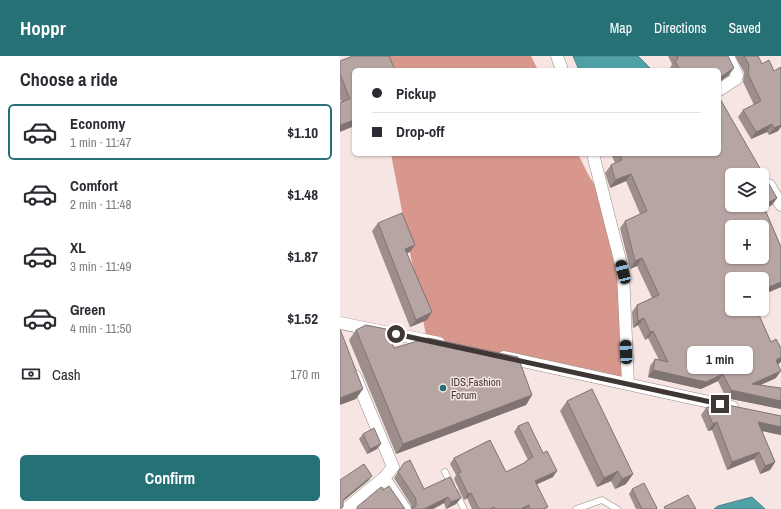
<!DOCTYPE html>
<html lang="en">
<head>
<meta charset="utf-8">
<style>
	body { margin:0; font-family:"Archivo Narrow",sans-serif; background:#f2f2f3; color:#2b2b33; height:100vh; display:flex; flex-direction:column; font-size:15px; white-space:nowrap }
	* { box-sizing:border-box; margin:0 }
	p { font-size:13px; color:#7c7c81 }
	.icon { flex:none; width:22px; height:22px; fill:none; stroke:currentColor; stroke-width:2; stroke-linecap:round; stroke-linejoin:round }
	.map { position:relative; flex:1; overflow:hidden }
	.side { display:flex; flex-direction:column; background:#fff; width:340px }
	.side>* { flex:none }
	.guide { position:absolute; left:12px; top:12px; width:369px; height:88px; border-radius:6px; box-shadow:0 1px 3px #0004; display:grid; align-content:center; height:88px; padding:0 20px; background:#fff }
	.controls { position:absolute; left:385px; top:112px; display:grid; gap:8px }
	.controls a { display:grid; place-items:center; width:44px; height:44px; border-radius:6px; background:#fff; box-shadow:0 1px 3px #0004; font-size:20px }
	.end { position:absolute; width:18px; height:18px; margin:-9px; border:5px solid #3e3736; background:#fff; box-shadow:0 0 0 2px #fff }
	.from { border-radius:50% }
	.bubble { position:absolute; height:28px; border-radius:6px; background:#fff; box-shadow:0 1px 3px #0004; font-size:13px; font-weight:700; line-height:28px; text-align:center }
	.car { position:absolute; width:12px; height:24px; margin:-12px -6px; border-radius:5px; box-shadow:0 0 3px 1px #0007; background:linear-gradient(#222 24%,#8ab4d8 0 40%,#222 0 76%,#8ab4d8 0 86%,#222 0) }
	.guide b { display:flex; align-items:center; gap:14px; height:38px; font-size:15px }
	.guide b+b { border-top:1px solid #e1e1e2 }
	.guide i { width:10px; height:10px; background:#2b2b33 }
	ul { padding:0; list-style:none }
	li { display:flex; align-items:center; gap:12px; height:56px; margin:0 8px 6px; padding:0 12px; border:2px solid transparent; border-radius:6px }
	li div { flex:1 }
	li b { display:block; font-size:15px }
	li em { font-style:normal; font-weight:700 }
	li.on { border-color:#267176 }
	li>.icon { width:36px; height:36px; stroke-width:1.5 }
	h2 { padding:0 20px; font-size:18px; line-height:48px }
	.pay { display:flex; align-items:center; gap:10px; height:44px; padding:0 20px; font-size:15px }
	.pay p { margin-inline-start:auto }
	.cta { display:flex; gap:8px; margin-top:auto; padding:8px 20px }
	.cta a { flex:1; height:46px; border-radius:6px; background:#267176; color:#fff; font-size:16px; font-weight:700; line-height:46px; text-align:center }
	header { display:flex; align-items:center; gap:24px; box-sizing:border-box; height:56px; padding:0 20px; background:#267176; color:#fff }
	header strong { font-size:19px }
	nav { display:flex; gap:22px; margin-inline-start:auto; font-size:14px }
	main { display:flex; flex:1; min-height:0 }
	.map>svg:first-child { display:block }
</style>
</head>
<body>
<header>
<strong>Hoppr</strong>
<nav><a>Map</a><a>Directions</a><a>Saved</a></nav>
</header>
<main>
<section class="side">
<h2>Choose a ride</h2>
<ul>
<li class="on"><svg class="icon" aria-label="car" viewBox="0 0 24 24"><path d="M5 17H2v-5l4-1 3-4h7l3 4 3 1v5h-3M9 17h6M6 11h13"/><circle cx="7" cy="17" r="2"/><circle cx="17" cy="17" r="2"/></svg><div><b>Economy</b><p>1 min · 11:47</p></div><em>$1.10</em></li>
<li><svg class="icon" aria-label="car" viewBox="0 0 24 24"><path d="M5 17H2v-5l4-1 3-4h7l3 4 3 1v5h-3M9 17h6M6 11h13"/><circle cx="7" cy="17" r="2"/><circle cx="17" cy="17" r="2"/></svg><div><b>Comfort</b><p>2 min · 11:48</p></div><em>$1.48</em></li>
<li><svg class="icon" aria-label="car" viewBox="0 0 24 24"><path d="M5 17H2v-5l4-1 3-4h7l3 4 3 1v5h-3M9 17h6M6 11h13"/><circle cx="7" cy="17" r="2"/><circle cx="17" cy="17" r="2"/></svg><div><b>XL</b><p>3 min · 11:49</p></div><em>$1.87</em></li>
<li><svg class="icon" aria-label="car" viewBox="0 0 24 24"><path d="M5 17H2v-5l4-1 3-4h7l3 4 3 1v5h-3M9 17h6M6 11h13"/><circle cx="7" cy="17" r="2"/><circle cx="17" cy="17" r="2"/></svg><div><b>Green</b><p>4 min · 11:50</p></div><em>$1.52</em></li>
</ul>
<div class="pay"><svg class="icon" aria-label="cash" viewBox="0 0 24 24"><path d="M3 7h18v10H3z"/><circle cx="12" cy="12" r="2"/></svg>Cash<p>170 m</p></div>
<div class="cta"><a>Confirm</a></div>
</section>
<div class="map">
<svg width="441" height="453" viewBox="0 0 441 453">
	<rect width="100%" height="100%" fill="#f6e5e2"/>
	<!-- forest -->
	<g fill="#d7978d">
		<polygon points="43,0 191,0 198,14 35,14"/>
		<polygon points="51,98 238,98 249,120 264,143 283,216 288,328 87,284"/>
	</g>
	<!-- water -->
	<g fill="#50a1a7" stroke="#4b8185">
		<polygon points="233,0 298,0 312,14 239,14"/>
		<polygon points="412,441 425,453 374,453 378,450"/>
	</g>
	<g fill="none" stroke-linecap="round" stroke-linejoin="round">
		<!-- service casing -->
		<g stroke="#998a87" stroke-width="7">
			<g id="service">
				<polyline points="105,416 111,428"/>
				<polyline points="116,437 124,453"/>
				<polyline points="236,453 262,444 277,453"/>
			</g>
		</g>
		<!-- minor casing -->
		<g stroke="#998a87" stroke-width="13">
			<g id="minor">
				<polyline points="217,0 222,14"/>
				<polyline points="379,34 396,23 397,19 388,0"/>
				<polyline points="253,98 283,216 288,328"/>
				<polyline points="429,129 441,149"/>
				<polyline points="0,267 99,287"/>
				<polyline points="164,301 392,351"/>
				<polyline points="44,422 65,453"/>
				<polyline points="6,453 44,422 53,411 15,320"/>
			</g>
		</g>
		<!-- service -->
		<use href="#service" stroke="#fff" stroke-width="6"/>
		<!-- minor -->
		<use href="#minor" stroke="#fff" stroke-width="12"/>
	</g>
	<!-- wall -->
	<g fill="#9d8e8c">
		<polygon points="328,0 388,0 389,19 379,26 379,14 331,14 330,12 332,8"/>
		<polygon points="395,0 418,0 438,75 429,79 427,76 411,83 398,61 403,54 414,49 403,26 404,16"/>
		<polygon points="0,5 14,14 14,76 0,43"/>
		<polygon points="271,98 379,98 437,142 432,149 425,153 441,191 441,231 422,239 422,223 392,223 420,262 431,286 441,292 441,305 440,307 437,308 436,322 420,329 441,332 441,353 386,342 378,325 361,333 308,321 310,310 315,303 319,304 308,282 305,284 298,269 293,272 292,256 297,249 312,242 297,210 290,213 280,172 285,165 300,158 286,125 270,132 265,117 271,109 275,107"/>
		<polygon points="38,167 70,196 67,197 87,264 70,271 32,175"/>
		<polygon points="16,274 54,292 192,339 186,349 56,398 9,284"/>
		<polygon points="227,345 293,418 286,428 275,433 271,425 257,431 220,355"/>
		<polygon points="366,352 441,360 441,379 422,375 435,406 430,414 420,418 414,403 387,414 372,374 368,375 361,359"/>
		<polygon points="178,370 213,421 197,428 206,453 132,453 127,442 124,444 114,423 116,419 110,408 114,402 166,416 184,408 186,405 188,404 174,376"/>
		<polygon points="23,378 37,393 27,398 19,383"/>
		<polygon points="64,407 84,433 121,442 116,448 106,453 104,447 93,453 71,453 71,449 54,422"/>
		<polygon points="292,433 317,452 317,453 296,453 289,438"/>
	</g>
	<!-- shaded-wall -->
	<g fill="#7f7472">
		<polygon points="394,12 389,19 379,26 379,22"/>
		<polygon points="14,64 14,68 12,71 0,76 0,69"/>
		<polygon points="441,65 441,71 438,75 429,79 434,72"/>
		<polygon points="432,68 427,76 411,83 416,76"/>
		<polygon points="291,118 286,125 270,132 275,124"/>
		<polygon points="437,142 432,149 418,156 423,149"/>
		<polygon points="75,189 70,196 60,200 65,193"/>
		<polygon points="302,202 297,210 290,213 295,205"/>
		<polygon points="441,226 441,231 422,239 422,234"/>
		<polygon points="92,256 87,264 70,271 76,264"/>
		<polygon points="304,262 298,269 293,272 298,265"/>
		<polygon points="313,275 308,282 305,284 310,276"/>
		<polygon points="441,301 441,305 440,307 431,311 436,304"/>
		<polygon points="313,314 383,318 378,325 361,333 308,321"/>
		<polygon points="441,315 436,322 407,335 412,328"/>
		<polygon points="23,333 16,343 0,349 0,342"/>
		<polygon points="391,334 441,345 441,353 386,342"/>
		<polygon points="192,339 186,349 56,398 63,388"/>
		<polygon points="377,366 372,374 368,375 373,368"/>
		<polygon points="418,366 441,371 441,379 413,373"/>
		<polygon points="41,388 37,393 27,398 30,393"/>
		<polygon points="419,396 414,403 387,414 392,406"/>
		<polygon points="435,406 430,414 420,418 425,410"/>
		<polygon points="217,415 213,421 191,431 195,425"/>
		<polygon points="278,415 271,425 257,431 264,422"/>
		<polygon points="293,418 286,428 275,433 282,423"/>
		<polygon points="32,420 28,425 1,447 5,442"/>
		<polygon points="131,437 127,442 124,444 128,438"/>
		<polygon points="108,441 104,447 93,453 84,453"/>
		<polygon points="121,442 116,448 106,453 111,446"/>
		<polygon points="189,449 186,453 181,453"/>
	</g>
	<!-- building -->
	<g fill="#b6a5a3" stroke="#7f7472" fill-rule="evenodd">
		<polygon points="13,0 49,0 55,14 14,14 14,64 0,69 0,47 10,43 0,18 0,5"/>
		<polygon points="337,0 388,0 394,12 379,22 379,14 340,14 335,5 338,3"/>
		<polygon points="404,0 418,0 422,8 429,4 434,15 441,11 441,69 434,72 432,68 416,76 403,54 421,45 408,18 409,9"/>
		<path d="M 379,41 L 437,142 L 423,149 L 441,191 L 441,226 L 422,234 L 422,223 L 392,223 L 392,253 L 421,253 L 423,257 L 419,259 L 431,286 L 436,283 L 441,292 L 441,301 L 436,304 L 441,315 L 412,328 L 441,332 L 441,345 L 391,334 L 383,318 L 366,326 L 313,314 L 315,303 L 328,306 L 313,275 L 310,276 L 304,262 L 298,265 L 297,249 L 319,239 L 302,202 L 295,205 L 285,165 L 307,155 L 291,118 L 275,124 L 271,109 L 282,104 L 280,98 L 379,98 ZM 392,119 L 422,119 L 422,149 L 392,149 ZM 392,171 L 422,171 L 422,201 L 392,201 Z"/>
		<polygon points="62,157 75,189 65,193 92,256 76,264 38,167"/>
		<polygon points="26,269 46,273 54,292 88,282 178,301 192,339 63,388 16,274"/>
		<polygon points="0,273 23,333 0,342"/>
		<polygon points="252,333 293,418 282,423 278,415 264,422 227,345"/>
		<polygon points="378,347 441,360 441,371 418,366 435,406 425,410 419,396 392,406 377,366 373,368 366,352"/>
		<polygon points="188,366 203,397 207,395 217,415 195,425 208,451 203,453 190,453 189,449 181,453 155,453 154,451 150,453 139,453 131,437 128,438 118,417 121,416 114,402 150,384 166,416 186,406 186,405 193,401 178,370"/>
		<polygon points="34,372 41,388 30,393 23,378"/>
		<polygon points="70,404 84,433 110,421 121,442 111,446 108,441 84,453 72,453 76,450 76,443 58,416 64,407"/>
		<polygon points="24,408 32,420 5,442 3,445 3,451 0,453 0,424"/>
		<polygon points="304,427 317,452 316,453 302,453 292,433"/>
		<polygon points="49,430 65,453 18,453 17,451 41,431 43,434"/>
		<polygon points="348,439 356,453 325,453 324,451"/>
	</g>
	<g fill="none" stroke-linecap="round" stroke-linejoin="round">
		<!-- route -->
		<polyline stroke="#3e3736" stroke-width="5" points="56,278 380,348"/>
	</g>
	<!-- markers -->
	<circle fill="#267176" stroke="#f6e5e2" stroke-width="1.5" cx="103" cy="332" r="4"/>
	<g text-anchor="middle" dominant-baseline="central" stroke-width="3" stroke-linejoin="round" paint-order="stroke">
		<!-- poi labels -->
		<g font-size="11" fill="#3e3736" stroke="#f6e5e2" text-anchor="start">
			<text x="111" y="326">IDS,Fashion<tspan x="111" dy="13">Forum</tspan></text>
		</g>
	</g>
</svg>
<div class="controls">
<a><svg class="icon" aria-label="layers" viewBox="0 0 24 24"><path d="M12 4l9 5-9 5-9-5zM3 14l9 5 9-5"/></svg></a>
<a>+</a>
<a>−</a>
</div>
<i class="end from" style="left:56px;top:278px"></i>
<i class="end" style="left:380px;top:348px"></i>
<div class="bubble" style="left:347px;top:290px;width:66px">1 min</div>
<i class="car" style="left:283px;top:216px;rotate:346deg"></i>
<i class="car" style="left:286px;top:296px;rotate:357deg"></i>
<div class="guide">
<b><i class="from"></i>Pickup</b>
<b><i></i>Drop-off</b>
</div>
</div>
</main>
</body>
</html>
